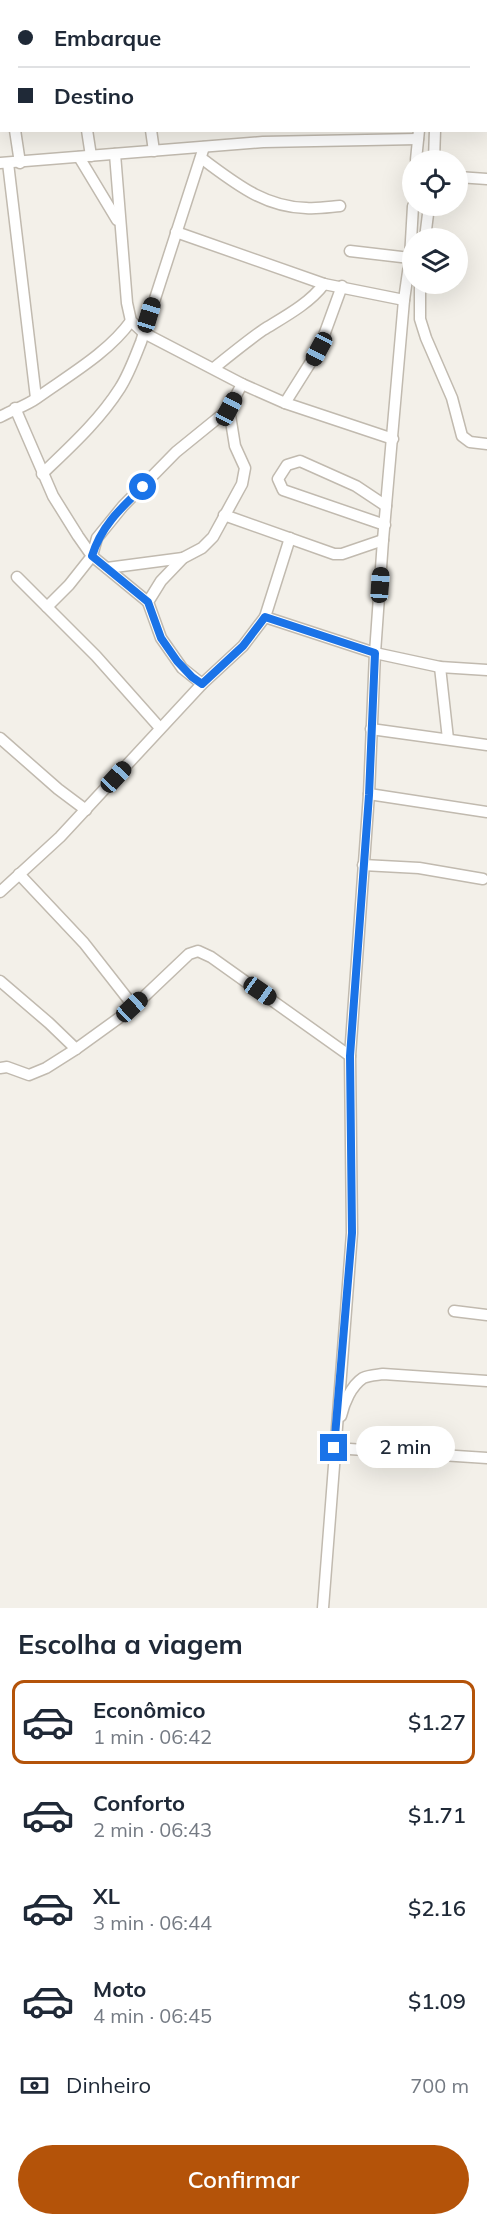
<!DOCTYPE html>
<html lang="pt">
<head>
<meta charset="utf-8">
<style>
	body { margin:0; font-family:Mulish,sans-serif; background:#f2f2f3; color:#1f2937; height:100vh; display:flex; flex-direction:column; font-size:22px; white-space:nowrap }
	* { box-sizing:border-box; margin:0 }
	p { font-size:20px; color:#747a83 }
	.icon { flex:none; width:33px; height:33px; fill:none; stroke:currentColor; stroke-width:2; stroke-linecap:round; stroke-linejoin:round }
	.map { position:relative; height:1608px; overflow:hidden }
	.side { display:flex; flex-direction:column; background:#fff; flex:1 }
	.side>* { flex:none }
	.banner { position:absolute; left:0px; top:0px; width:488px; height:132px; box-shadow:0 6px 24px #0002; display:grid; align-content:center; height:132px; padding:0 18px; background:#fff }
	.fabs { position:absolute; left:402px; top:150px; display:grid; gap:12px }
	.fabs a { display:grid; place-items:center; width:66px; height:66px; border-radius:50%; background:#fff; box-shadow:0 6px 24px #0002; font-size:30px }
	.end { position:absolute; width:27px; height:27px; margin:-14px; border:8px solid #1a73e8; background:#fff; box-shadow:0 0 0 3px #fff }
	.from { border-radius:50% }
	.bubble { position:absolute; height:42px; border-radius:21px; background:#fff; box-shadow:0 6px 24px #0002; font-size:20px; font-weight:600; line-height:42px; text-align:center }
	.car { position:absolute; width:18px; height:36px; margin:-18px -9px; border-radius:8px; box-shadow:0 0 4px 2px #0007; background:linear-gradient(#222 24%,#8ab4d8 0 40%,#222 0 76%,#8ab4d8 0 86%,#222 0) }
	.banner b { display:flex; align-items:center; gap:21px; height:57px; font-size:22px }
	.banner b+b { border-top:2px solid #e0e1e3 }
	.banner i { width:15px; height:15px; background:#1f2937 }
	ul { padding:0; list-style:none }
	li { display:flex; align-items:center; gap:18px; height:84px; margin:0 12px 9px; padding:0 6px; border:3px solid transparent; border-radius:12px }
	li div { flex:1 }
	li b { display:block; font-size:22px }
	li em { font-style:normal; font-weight:600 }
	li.selected { border-color:#b45309 }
	li>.icon { width:54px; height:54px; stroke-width:1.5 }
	h2 { padding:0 18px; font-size:27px; line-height:72px }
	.pay { display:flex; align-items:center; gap:15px; height:66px; padding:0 18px; font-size:22px }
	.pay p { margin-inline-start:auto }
	.primary-button { display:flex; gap:12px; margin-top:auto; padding:12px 18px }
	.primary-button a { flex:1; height:69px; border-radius:36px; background:#b45309; color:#fff; font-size:24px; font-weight:600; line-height:69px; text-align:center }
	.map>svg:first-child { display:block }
</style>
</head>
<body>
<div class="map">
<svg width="487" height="1608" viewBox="0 0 487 1608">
	<rect width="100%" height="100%" fill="#f3f0e9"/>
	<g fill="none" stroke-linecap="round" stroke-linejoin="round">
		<!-- street casing -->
		<g stroke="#c1baaf" stroke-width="13">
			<g id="street">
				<polyline points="66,0 68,2"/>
				<polyline points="133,0 133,2"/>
				<polyline points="426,0 426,2"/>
				<polyline points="309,2 319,0"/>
				<polyline points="442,2 442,0"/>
				<polyline points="0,95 2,97"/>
				<polyline points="15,130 20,163"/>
				<polyline points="87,130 91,156"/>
				<polyline points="151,130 154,151"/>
				<polyline points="115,154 127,303 131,321 144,333 242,384 285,403 393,439"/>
				<polyline points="79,157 117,220"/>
				<path d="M 201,158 C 234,182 263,207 306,208 C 317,209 329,207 340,206"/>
				<polyline points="416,160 419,130"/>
				<polyline points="434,160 435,130"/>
				<polyline points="0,163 263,142 418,139"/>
				<polyline points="8,163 36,398"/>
				<polyline points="458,177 487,179"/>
				<polyline points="176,232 324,284 404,300"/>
				<polyline points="425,238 429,206"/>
				<polyline points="350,251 410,258"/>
				<polyline points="420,284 420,319 426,338 452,398 462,436 470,442 487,444"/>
				<path d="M 214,368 C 230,355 246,342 263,330 C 284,317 309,304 324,284"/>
				<polyline points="285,403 319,349 342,286"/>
				<polyline points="15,408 53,496 78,536 92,556 148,602"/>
				<path d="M 0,417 C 12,410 26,406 37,398 C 69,375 108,353 131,321"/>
				<path d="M 42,474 C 70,447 99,421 120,388 C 129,374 135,357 141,342 L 204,147"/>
				<polyline points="224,515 334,554 342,554 383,540"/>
				<polyline points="385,525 283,490 278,479 287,465 300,461 356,486 386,506"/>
				<polyline points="107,568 183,558"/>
				<polyline points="17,577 96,656 160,728"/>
				<polyline points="47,607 69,585 92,556 97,538 123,506 176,452 229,409 242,384"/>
				<polyline points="265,617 290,538"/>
				<polyline points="440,667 448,739"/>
				<polyline points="202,684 182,668 161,638 148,602 161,581 183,558 202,548 213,537 242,484 245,468 235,446 229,409"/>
				<polyline points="371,729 487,745"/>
				<polyline points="0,738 58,789 86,810"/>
				<polyline points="369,794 487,812"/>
				<polyline points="363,865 419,868 483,879"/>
				<polyline points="19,874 84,943 131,1003 131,1007"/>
				<polyline points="0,892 60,837 202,684 243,646 265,617 375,653 440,667 487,670"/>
				<polyline points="0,981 49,1023 76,1049"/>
				<polyline points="0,1068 7,1067 29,1075 46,1068 76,1049 130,1010 189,954 198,951 211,957 350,1056"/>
				<polyline points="454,1311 487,1315"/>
				<path d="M 341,1416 C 344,1403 351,1386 363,1378 C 369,1375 377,1375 383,1374 L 487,1381"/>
				<polyline points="334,1448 487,1458"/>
				<polyline points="323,1608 352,1233 350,1056 369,794 375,653 383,540 404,300 410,258 413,206"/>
			</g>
		</g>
		<!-- street -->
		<use href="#street" stroke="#fff" stroke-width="10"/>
	</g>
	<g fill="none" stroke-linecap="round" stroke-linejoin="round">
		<!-- route -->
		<path stroke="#1a73e8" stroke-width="8" d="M 143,487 C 121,508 101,526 92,556 L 148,602 L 161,638 L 177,661 L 192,677 L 202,684 L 243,646 L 265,617 L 375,653 L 369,795 L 350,1056 L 352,1233 L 334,1448"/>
	</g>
</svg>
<div class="fabs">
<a><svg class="icon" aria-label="locate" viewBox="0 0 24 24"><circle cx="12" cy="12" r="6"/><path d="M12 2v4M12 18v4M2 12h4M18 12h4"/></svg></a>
<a><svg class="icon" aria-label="layers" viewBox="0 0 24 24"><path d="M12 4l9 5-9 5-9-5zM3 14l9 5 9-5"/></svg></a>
</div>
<i class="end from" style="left:143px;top:487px"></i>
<i class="end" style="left:334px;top:1448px"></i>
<div class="bubble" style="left:356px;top:1426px;width:99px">2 min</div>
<i class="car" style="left:149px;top:315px;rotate:17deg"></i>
<i class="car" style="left:319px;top:349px;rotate:208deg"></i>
<i class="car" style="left:229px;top:409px;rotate:28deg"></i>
<i class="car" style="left:380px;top:585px;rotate:4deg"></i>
<i class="car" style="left:116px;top:777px;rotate:43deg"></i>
<i class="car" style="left:260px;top:991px;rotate:125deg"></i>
<i class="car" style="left:132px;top:1007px;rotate:47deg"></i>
<div class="banner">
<b><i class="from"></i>Embarque</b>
<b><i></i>Destino</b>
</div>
</div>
<section class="side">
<h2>Escolha a viagem</h2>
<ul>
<li class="selected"><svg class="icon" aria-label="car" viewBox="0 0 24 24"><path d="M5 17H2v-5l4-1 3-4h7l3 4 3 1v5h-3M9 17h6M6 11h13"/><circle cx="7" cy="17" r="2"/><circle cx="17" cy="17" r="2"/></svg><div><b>Econômico</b><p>1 min · 06:42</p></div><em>$1.27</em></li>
<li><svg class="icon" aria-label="car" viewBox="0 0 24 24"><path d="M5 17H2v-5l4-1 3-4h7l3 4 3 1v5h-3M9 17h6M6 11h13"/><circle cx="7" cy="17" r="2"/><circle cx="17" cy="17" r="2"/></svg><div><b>Conforto</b><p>2 min · 06:43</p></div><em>$1.71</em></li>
<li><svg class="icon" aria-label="car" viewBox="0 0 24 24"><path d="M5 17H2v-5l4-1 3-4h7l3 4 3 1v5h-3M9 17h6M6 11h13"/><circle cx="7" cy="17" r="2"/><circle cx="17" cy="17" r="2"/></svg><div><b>XL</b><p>3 min · 06:44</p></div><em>$2.16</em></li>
<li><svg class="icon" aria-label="car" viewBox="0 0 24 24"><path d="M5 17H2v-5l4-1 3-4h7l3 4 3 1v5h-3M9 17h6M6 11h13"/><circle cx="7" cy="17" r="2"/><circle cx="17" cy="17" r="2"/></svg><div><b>Moto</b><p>4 min · 06:45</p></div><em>$1.09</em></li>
</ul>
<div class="pay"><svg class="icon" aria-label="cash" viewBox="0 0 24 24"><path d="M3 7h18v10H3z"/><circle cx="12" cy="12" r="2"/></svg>Dinheiro<p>700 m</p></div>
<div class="primary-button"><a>Confirmar</a></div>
</section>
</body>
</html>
